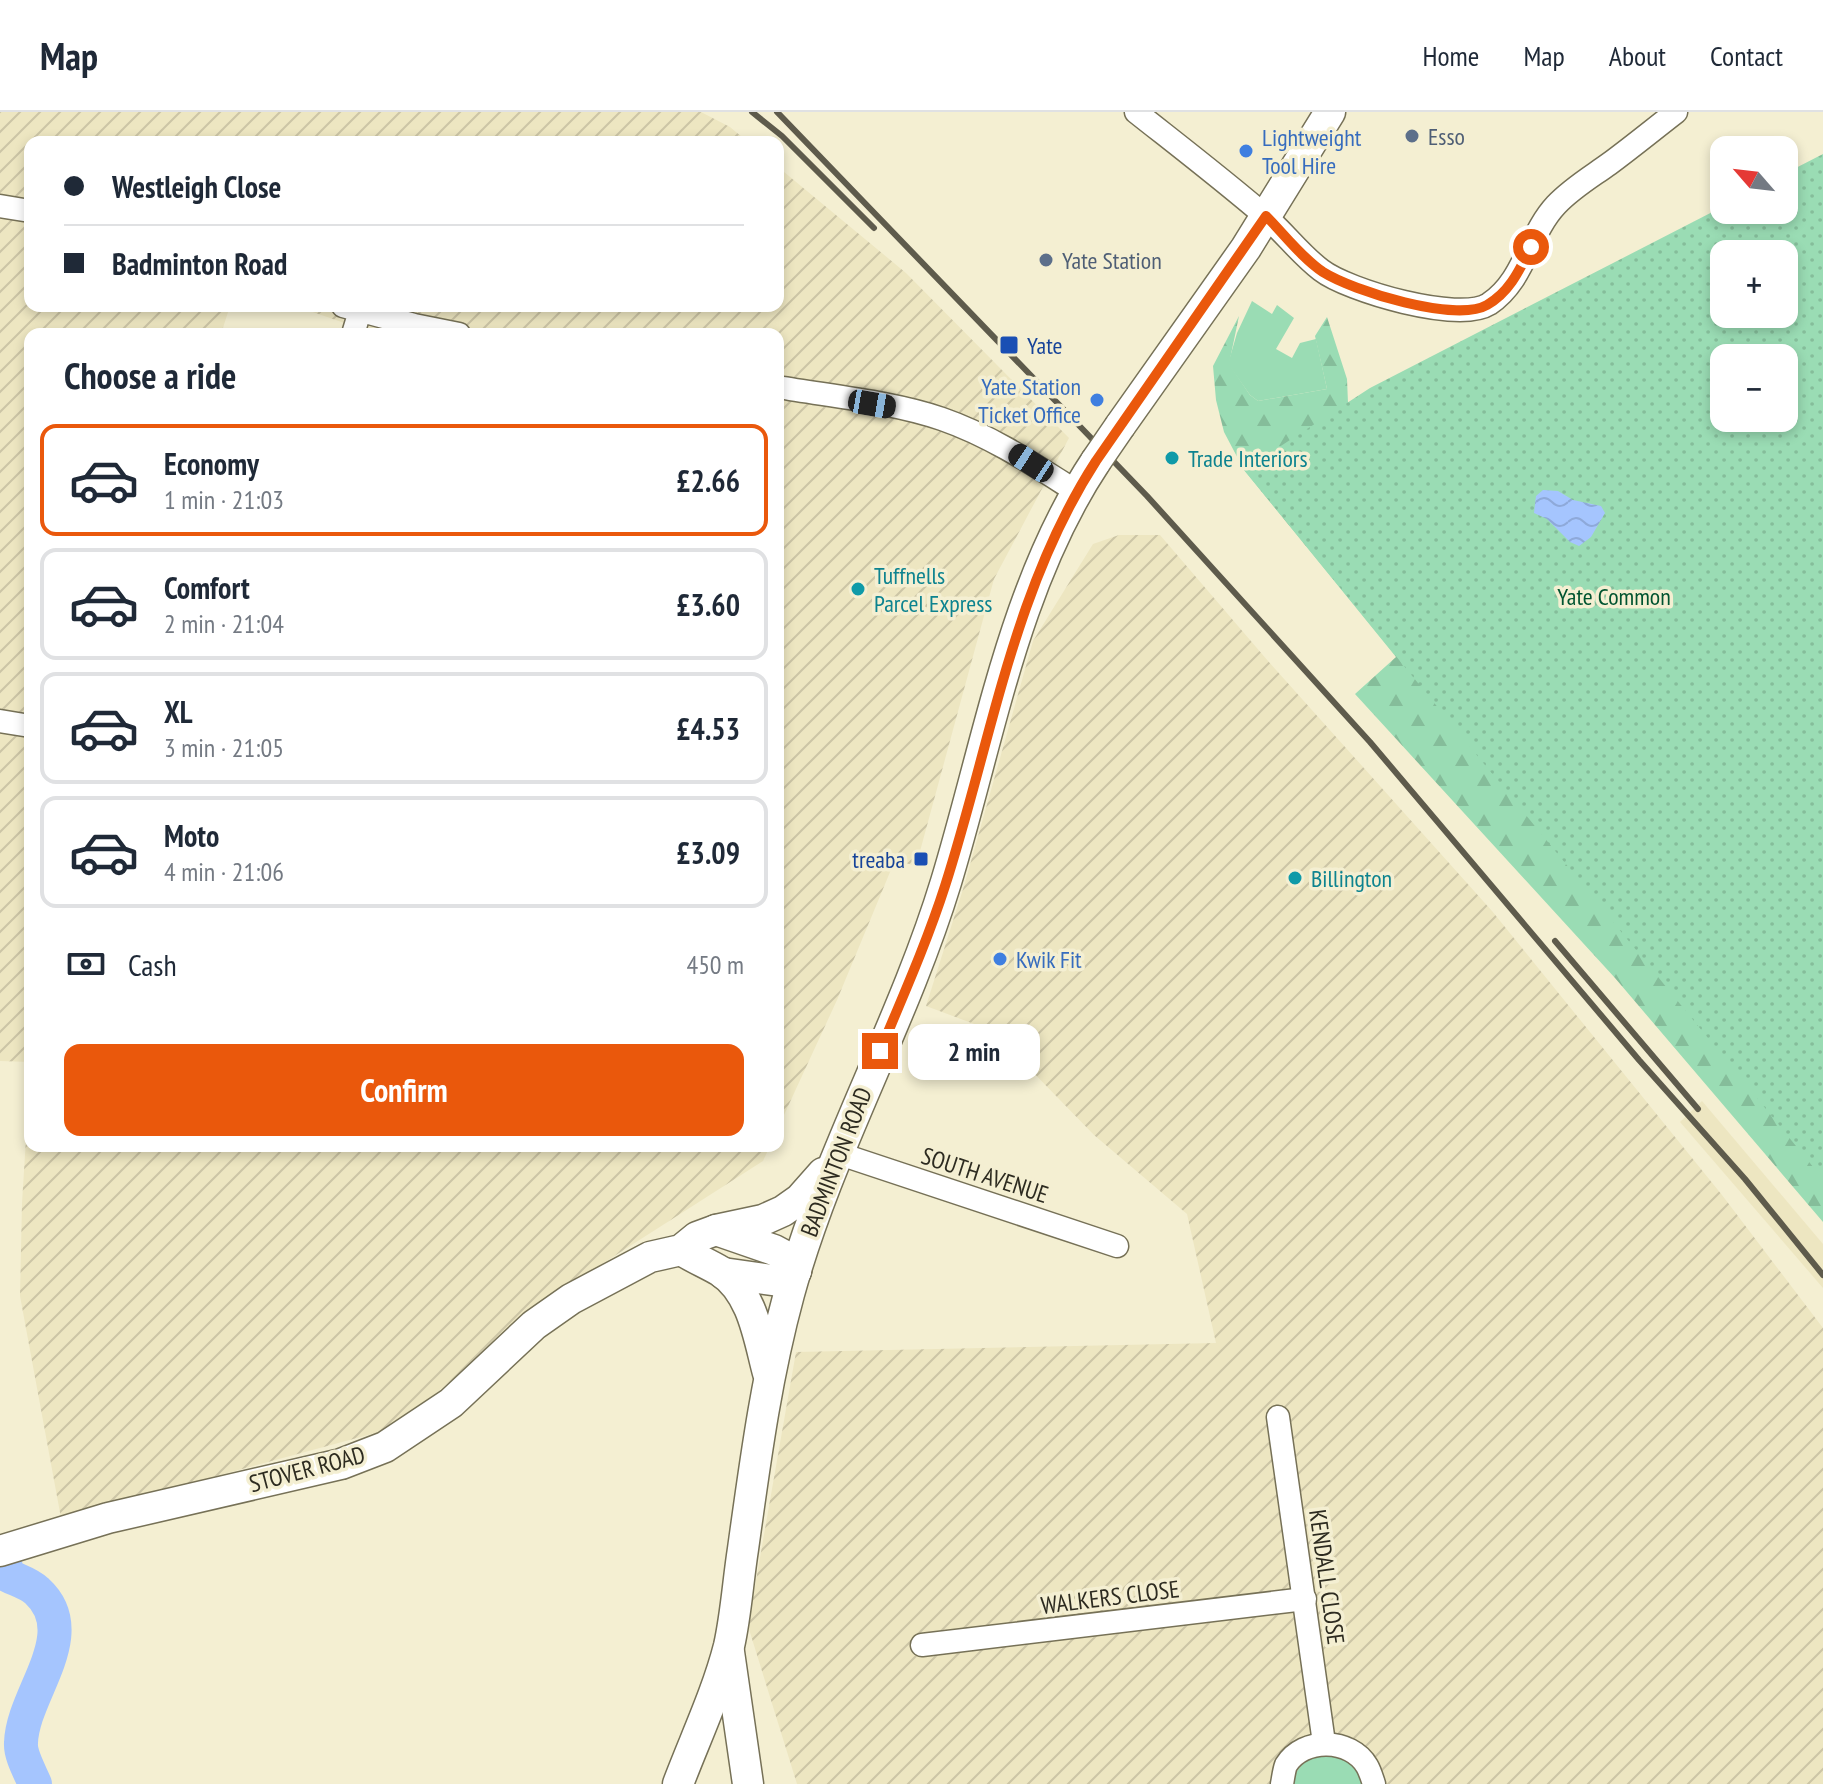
<!DOCTYPE html>
<html lang="en">
<head>
<meta charset="utf-8">
<style>
	body { margin:0; font-family:"PT Sans Narrow",sans-serif; background:#f2f2f3; color:#1f2937; height:100vh; display:flex; flex-direction:column; font-size:30px; white-space:nowrap }
	* { box-sizing:border-box; margin:0 }
	p { font-size:26px; color:#747a83 }
	.icon { flex:none; width:44px; height:44px; fill:none; stroke:currentColor; stroke-width:2; stroke-linecap:round; stroke-linejoin:round }
	.map { position:relative; flex:1; overflow:hidden }
	.details { position:absolute; left:24px; top:216px; width:760px; height:824px; display:flex; flex-direction:column; background:#fff; border-radius:16px; box-shadow:0 4px 12px #0003 }
	.details>* { flex:none }
	.banner { position:absolute; left:24px; top:24px; width:760px; height:176px; border-radius:16px; box-shadow:0 4px 12px #0003; display:grid; align-content:center; height:176px; padding:0 40px; background:#fff }
	.needle { width:52px; rotate:298deg }
	.controls { position:absolute; left:1710px; top:24px; display:grid; gap:16px }
	.controls a { display:grid; place-items:center; width:88px; height:88px; border-radius:16px; background:#fff; box-shadow:0 4px 12px #0003; font-size:40px }
	.end { position:absolute; width:36px; height:36px; margin:-18px; border:10px solid #ea580c; background:#fff; box-shadow:0 0 0 4px #fff }
	.from { border-radius:50% }
	.bubble { position:absolute; height:56px; border-radius:16px; background:#fff; box-shadow:0 4px 12px #0003; font-size:26px; font-weight:600; line-height:56px; text-align:center }
	.car { position:absolute; width:24px; height:48px; margin:-24px -12px; border-radius:10px; box-shadow:0 0 6px 2px #0007; background:linear-gradient(#222 24%,#8ab4d8 0 40%,#222 0 76%,#8ab4d8 0 86%,#222 0) }
	.banner b { display:flex; align-items:center; gap:28px; height:76px; font-size:30px }
	.banner b+b { border-top:2px solid #e0e1e3 }
	.banner i { width:20px; height:20px; background:#1f2937 }
	ul { padding:0; list-style:none }
	li { display:flex; align-items:center; gap:24px; height:112px; margin:0 16px 12px; padding:0 24px; border:4px solid #e0e1e3; border-radius:16px }
	li div { flex:1 }
	li b { display:block; font-size:30px }
	li em { font-style:normal; font-weight:600 }
	li.active { border-color:#ea580c }
	li>.icon { width:72px; height:72px; stroke-width:1.5 }
	h2 { padding:0 40px; font-size:36px; line-height:96px }
	.pay { display:flex; align-items:center; gap:20px; height:88px; padding:0 40px; font-size:30px }
	.pay p { margin-inline-start:auto }
	.button { display:flex; gap:16px; margin-top:auto; padding:16px 40px }
	.button a { flex:1; height:92px; border-radius:16px; background:#ea580c; color:#fff; font-size:32px; font-weight:600; line-height:92px; text-align:center }
	header { display:flex; align-items:center; gap:48px; box-sizing:border-box; height:112px; padding:0 40px; background:#fff; border-bottom:2px solid #e0e1e3 }
	header strong { font-size:38px }
	nav { display:flex; gap:44px; margin-inline-start:auto; font-size:28px }
	.map>svg:first-child { display:block }
</style>
</head>
<body>
<header>
<strong>Map</strong>
<nav><a>Home</a><a>Map</a><a>About</a><a>Contact</a></nav>
</header>
<div class="map">
<svg width="1823" height="1672" viewBox="0 0 1823 1672">
	<defs>
		<pattern id="industrial-furrows" width="10" height="10" patternUnits="userSpaceOnUse" patternTransform="scale(2)"><rect width="10" height="10" fill="#ede6c1"/><path d="M-1 1l2-2M0 10L10 0M9 11l2-2" fill="none" stroke="#ccc5a6"/></pattern>
		<pattern id="forest-firs" width="22" height="20" patternUnits="userSpaceOnUse" patternTransform="scale(2)"><rect width="22" height="20" fill="#9adcb4"/><path d="M5 1l3.5 6h-7zM16 11l3.5 6h-7z" fill="#85bd9a"/></pattern>
		<pattern id="park-dots" width="8" height="8" patternUnits="userSpaceOnUse" patternTransform="scale(2)"><rect width="8" height="8" fill="#9adcb4"/><path d="M2 2h.1M6 6h.1" fill="none" stroke="#85bd9a" stroke-width="1.8" stroke-linecap="round"/></pattern>
		<pattern id="water-waves" width="16" height="10" patternUnits="userSpaceOnUse" patternTransform="scale(2)"><rect width="16" height="10" fill="#a5c5fe"/><path d="M0 5q4-4 8 0t8 0" fill="none" stroke="#8ea9d9"/></pattern>
	</defs>
	<rect width="100%" height="100%" fill="#f4efd2"/>
	<!-- built -->
	<polygon fill="#ede6c1" points="1702,989 1823,1132 1823,1176 1680,1010"/>
	<!-- industrial -->
	<g fill="url(#industrial-furrows)">
		<polygon points="0,0 701,0 730,15 748,30 30,30 30,194 230,194 221,222 30,222 30,950 0,949"/>
		<polygon points="778,55 906,161 1069,326 994,467 916,754 895,748 837,888 778,1016 778,222 364,222 365,218 295,194 778,194"/>
		<polygon points="1119,423 1160,423 1268,549 1492,799 1722,1083 1823,1216 1823,1672 797,1672 748,1514 796,1240 1216,1231 1187,1102 1094,1023 993,919 926,894 964,774 1033,529 1093,432"/>
		<polygon points="30,962 30,1034 770,1034 763,1049 544,1189 428,1288 383,1319 61,1406 20,1184 22,1091"/>
	</g>
	<!-- green -->
	<g fill="#9adcb4">
		<polygon points="1252,189 1272,202 1277,193 1294,206 1276,237 1292,246 1300,231 1316,227 1327,277 1258,289 1250,283 1228,252 1237,221"/>
		<path d="M 1317,1642 L 1348,1645 L 1367,1672 L 1292,1672 C 1295,1657 1304,1650 1317,1642 Z"/>
	</g>
	<!-- forest -->
	<polygon fill="url(#forest-firs)" points="1239,204 1229,252 1250,283 1258,289 1327,277 1315,224 1327,205 1347,267 1348,291 1372,302 1823,1013 1823,1110 1615,866 1355,582 1396,545 1244,358 1224,320 1216,288 1213,254"/>
	<!-- park -->
	<path fill="url(#park-dots)" fill-rule="evenodd" d="M 1823,42 L 1823,1067 L 1244,358 L 1370,276 L 1724,94 L 1724,98 L 1784,98 L 1784,62 ZM 1724,142 L 1784,142 L 1784,202 L 1724,202 ZM 1724,246 L 1784,246 L 1784,306 L 1724,306 Z"/>
	<!-- water -->
	<polygon fill="url(#water-waves)" points="1543,378 1558,379 1573,388 1601,394 1605,401 1591,425 1579,434 1570,430 1547,407 1534,401 1536,384"/>
	<g fill="none" stroke-linecap="round" stroke-linejoin="round">
		<!-- river -->
		<path stroke="#a5c5fe" stroke-width="34" d="M 0,1439 L 9,1464 C 17,1468 30,1472 37,1479 C 84,1522 22,1582 21,1631 C 20,1643 30,1660 35,1672"/>
		<!-- minor casing -->
		<g stroke="#767157" stroke-width="25">
			<g id="minor">
				<path d="M 1136,0 C 1179,34 1222,67 1264,103 C 1284,120 1300,142 1321,158 C 1348,179 1459,211 1489,192 C 1525,168 1528,123 1556,93 C 1572,76 1591,65 1609,52 C 1632,35 1654,17 1676,0"/>
				<polyline points="0,94 30,99"/>
				<polyline points="343,194 414,213 459,222"/>
				<polyline points="353,222 360,199"/>
				<path d="M 778,275 C 829,284 893,290 942,307 C 991,324 1033,352 1077,380"/>
				<polyline points="0,609 30,614"/>
				<polyline points="837,1041 1117,1134"/>
				<polyline points="1278,1305 1324,1631"/>
				<polyline points="922,1533 1305,1487"/>
				<path d="M 1282,1672 C 1283,1667 1284,1658 1286,1653 C 1303,1625 1351,1626 1367,1654 C 1370,1659 1372,1666 1374,1672"/>
			</g>
		</g>
		<!-- major casing -->
		<g stroke="#767157" stroke-width="33">
			<g id="major">
				<polyline points="1120,314 1246,136 1330,0"/>
				<polyline points="716,1118 774,1138 787,1145 796,1159"/>
				<path d="M 681,1138 C 694,1146 708,1152 720,1159 C 753,1180 759,1228 768,1261"/>
				<polyline points="723,1161 779,1169 796,1159"/>
				<polyline points="0,1439 108,1406 341,1352 385,1335 451,1291 534,1213 571,1187 650,1145 681,1138 697,1125 716,1118 763,1108 783,1099 800,1087 823,1061"/>
				<polyline points="729,1540 748,1672"/>
				<path d="M 678,1672 C 695,1627 717,1581 729,1534 C 736,1503 738,1469 743,1437 C 755,1351 766,1266 789,1182 C 828,1040 903,911 946,770 C 989,629 1013,474 1096,349"/>
			</g>
		</g>
		<!-- minor -->
		<use href="#minor" stroke="#fff" stroke-width="22"/>
		<!-- major -->
		<use href="#major" stroke="#fff" stroke-width="30"/>
		<!-- rail -->
		<g stroke="#5e5b4c" stroke-width="6">
			<polyline points="752,0 782,24 874,116"/>
			<polyline points="777,0 1147,384 1370,630 1639,948 1745,1067 1823,1163"/>
			<polyline points="1555,829 1698,997"/>
		</g>
		<!-- major-bridge casing -->
		<g stroke="#767157" stroke-width="33" stroke-linecap="butt">
			<polyline id="major-bridge" points="1096,349 1120,314"/>
		</g>
		<!-- major-bridge -->
		<use href="#major-bridge" stroke="#fff" stroke-width="30"/>
	</g>
	<g fill="none" stroke-linecap="round" stroke-linejoin="round">
		<!-- route -->
		<path stroke="#ea580c" stroke-width="10" d="M 880,939 C 903,884 927,830 945,774 C 991,631 1013,477 1096,349 L 1266,104 C 1284,122 1302,146 1323,160 C 1353,179 1456,211 1487,193 C 1510,180 1520,157 1531,135"/>
	</g>
	<!-- markers -->
	<g fill="#5c6f8a" stroke="#f4efd2" stroke-width="3">
		<circle cx="1412" cy="24" r="8"/>
		<circle cx="1046" cy="148" r="8"/>
	</g>
	<g fill="#3f7fe0" stroke="#f4efd2" stroke-width="3">
		<circle cx="1246" cy="39" r="8"/>
		<circle cx="1097" cy="288" r="8"/>
		<circle cx="1000" cy="847" r="8"/>
	</g>
	<g fill="#1a4fb4" stroke="#f4efd2" stroke-width="3">
		<rect x="999" y="223" width="20" height="20" rx="4"/>
		<rect x="913" y="739" width="16" height="16" rx="4"/>
	</g>
	<g fill="#0f9aa8" stroke="#f4efd2" stroke-width="3">
		<circle cx="1172" cy="346" r="8"/>
		<circle cx="858" cy="477" r="8"/>
		<circle cx="1295" cy="766" r="8"/>
	</g>
	<g text-anchor="middle" dominant-baseline="central" stroke-width="7" stroke-linejoin="round" paint-order="stroke">
		<!-- service labels -->
		<g font-size="24" fill="#4e5e75" stroke="#f4efd2" text-anchor="start">
			<text x="1428" y="24">Esso</text>
			<text x="1062" y="148">Yate Station</text>
		</g>
		<!-- shop labels -->
		<g font-size="24" fill="#366cbe" stroke="#f4efd2" text-anchor="start">
			<text x="1262" y="25">Lightweight<tspan x="1262" dy="28">Tool Hire</tspan></text>
			<text x="1081" y="274" text-anchor="end">Yate Station<tspan x="1081" dy="28">Ticket Office</tspan></text>
			<text x="1016" y="847">Kwik Fit</text>
		</g>
		<!-- transit labels -->
		<g font-size="24" fill="#164399" stroke="#f4efd2" text-anchor="start">
			<text x="1027" y="233">Yate</text>
			<text x="905" y="747" text-anchor="end">treaba</text>
		</g>
		<!-- culture labels -->
		<g font-size="24" fill="#0d838f" stroke="#f4efd2" text-anchor="start">
			<text x="1188" y="346">Trade Interiors</text>
			<text x="874" y="463">Tuffnells<tspan x="874" dy="28">Parcel Express</tspan></text>
			<text x="1311" y="766">Billington</text>
		</g>
		<!-- park labels -->
		<g font-size="24" fill="#005430" stroke="#f4efd2">
			<text x="1614" y="484">Yate Common</text>
		</g>
		<!-- street labels -->
		<g font-size="24" fill="#2d2b20" stroke="#f4efd2">
			<text transform="translate(836 1050) rotate(-69)">BADMINTON ROAD</text>
			<text transform="translate(985 1063) rotate(18)">SOUTH AVENUE</text>
			<text transform="translate(307 1357) rotate(-15)">STOVER ROAD</text>
			<text transform="translate(1327 1465) rotate(82)">KENDALL CLOSE</text>
			<text transform="translate(1110 1485) rotate(-7)">WALKERS CLOSE</text>
		</g>
	</g>
</svg>
<div class="controls">
<a><svg class="needle" viewBox="-14 -14 28 28"><path d="M0-13l5 13h-10z" fill="#e53935"/><path d="M0 13l5-13h-10z" fill="#747a83"/></svg></a>
<a>+</a>
<a>−</a>
</div>
<i class="end from" style="left:1531px;top:135px"></i>
<i class="end" style="left:880px;top:939px"></i>
<div class="bubble" style="left:908px;top:912px;width:132px">2 min</div>
<i class="car" style="left:872px;top:292px;rotate:100deg"></i>
<i class="car" style="left:1031px;top:351px;rotate:303deg"></i>
<div class="banner">
<b><i class="from"></i>Westleigh Close</b>
<b><i></i>Badminton Road</b>
</div>
<section class="details">
<h2>Choose a ride</h2>
<ul>
<li class="active"><svg class="icon" aria-label="car" viewBox="0 0 24 24"><path d="M5 17H2v-5l4-1 3-4h7l3 4 3 1v5h-3M9 17h6M6 11h13"/><circle cx="7" cy="17" r="2"/><circle cx="17" cy="17" r="2"/></svg><div><b>Economy</b><p>1 min · 21:03</p></div><em>£2.66</em></li>
<li><svg class="icon" aria-label="car" viewBox="0 0 24 24"><path d="M5 17H2v-5l4-1 3-4h7l3 4 3 1v5h-3M9 17h6M6 11h13"/><circle cx="7" cy="17" r="2"/><circle cx="17" cy="17" r="2"/></svg><div><b>Comfort</b><p>2 min · 21:04</p></div><em>£3.60</em></li>
<li><svg class="icon" aria-label="car" viewBox="0 0 24 24"><path d="M5 17H2v-5l4-1 3-4h7l3 4 3 1v5h-3M9 17h6M6 11h13"/><circle cx="7" cy="17" r="2"/><circle cx="17" cy="17" r="2"/></svg><div><b>XL</b><p>3 min · 21:05</p></div><em>£4.53</em></li>
<li><svg class="icon" aria-label="car" viewBox="0 0 24 24"><path d="M5 17H2v-5l4-1 3-4h7l3 4 3 1v5h-3M9 17h6M6 11h13"/><circle cx="7" cy="17" r="2"/><circle cx="17" cy="17" r="2"/></svg><div><b>Moto</b><p>4 min · 21:06</p></div><em>£3.09</em></li>
</ul>
<div class="pay"><svg class="icon" aria-label="cash" viewBox="0 0 24 24"><path d="M3 7h18v10H3z"/><circle cx="12" cy="12" r="2"/></svg>Cash<p>450 m</p></div>
<div class="button"><a>Confirm</a></div>
</section>
</div>
</body>
</html>
